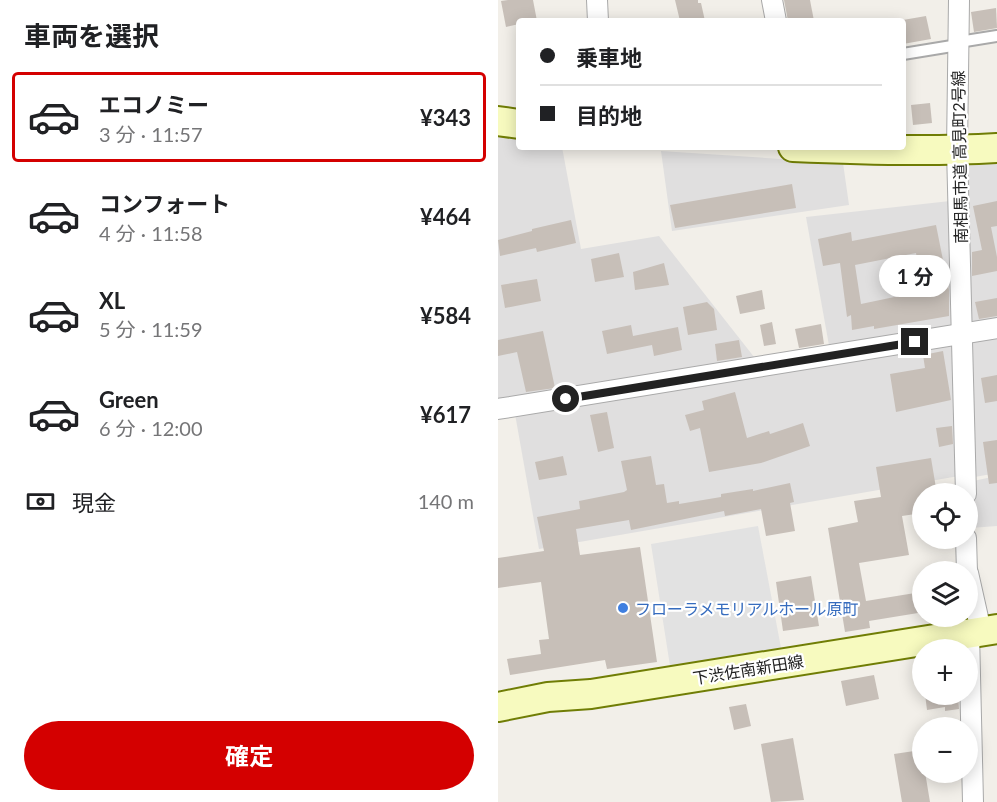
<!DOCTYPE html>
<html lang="ja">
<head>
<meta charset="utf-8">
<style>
	body { margin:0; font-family:Lato,"Noto Sans JP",sans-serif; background:#f6f6f6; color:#202124; height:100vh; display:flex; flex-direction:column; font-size:22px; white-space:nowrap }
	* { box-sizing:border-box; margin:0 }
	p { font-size:20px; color:#757577 }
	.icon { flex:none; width:33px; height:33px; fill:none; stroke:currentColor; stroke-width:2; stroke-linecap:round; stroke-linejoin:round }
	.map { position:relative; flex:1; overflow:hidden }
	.drawer { display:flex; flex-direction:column; background:#fff; width:498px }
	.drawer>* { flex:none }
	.guide { position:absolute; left:18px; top:18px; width:390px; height:132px; border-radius:6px; box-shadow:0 3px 15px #0003; display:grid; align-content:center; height:132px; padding:0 24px; background:#fff }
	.tools { position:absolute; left:414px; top:483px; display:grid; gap:12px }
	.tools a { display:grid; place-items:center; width:66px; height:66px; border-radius:50%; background:#fff; box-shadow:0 3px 15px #0003; font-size:30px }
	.end { position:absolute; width:27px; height:27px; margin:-14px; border:8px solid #222; background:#fff; box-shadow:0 0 0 3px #fff }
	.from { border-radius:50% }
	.bubble { position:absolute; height:42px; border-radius:21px; background:#fff; box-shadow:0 3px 15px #0003; font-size:20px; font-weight:700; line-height:42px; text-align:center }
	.guide b { display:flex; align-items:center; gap:21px; height:57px; font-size:22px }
	.guide b+b { border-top:2px solid #e0e0e0 }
	.guide i { width:15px; height:15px; background:#202124 }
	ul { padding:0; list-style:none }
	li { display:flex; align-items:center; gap:18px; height:90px; margin:0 12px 9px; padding:0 12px; border:3px solid transparent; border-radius:6px }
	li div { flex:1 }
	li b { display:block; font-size:22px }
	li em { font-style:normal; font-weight:700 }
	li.on { border-color:#d40000 }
	li>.icon { width:54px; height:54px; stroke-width:1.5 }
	h2 { padding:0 24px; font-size:27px; line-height:72px }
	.pay { display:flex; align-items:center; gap:15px; height:66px; padding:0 24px; font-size:22px }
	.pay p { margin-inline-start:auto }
	.button { display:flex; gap:12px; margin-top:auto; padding:12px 24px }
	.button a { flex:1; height:69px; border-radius:36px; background:#d40000; color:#fff; font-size:24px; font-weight:700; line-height:69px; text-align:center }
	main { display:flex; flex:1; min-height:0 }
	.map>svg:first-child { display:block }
</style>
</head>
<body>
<main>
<section class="drawer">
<h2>車両を選択</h2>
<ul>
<li class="on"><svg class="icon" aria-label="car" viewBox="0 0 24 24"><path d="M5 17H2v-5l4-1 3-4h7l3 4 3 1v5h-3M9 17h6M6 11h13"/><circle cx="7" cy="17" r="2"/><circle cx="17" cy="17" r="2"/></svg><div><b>エコノミー</b><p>3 分 · 11:57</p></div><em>¥343</em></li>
<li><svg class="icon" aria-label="car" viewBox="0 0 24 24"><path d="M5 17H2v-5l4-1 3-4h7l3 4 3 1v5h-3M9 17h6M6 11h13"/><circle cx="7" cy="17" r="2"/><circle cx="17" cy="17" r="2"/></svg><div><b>コンフォート</b><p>4 分 · 11:58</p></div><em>¥464</em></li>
<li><svg class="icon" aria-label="car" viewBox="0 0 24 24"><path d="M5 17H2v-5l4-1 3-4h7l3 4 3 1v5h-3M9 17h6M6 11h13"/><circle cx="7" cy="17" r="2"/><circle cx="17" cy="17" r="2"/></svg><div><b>XL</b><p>5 分 · 11:59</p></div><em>¥584</em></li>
<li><svg class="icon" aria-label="car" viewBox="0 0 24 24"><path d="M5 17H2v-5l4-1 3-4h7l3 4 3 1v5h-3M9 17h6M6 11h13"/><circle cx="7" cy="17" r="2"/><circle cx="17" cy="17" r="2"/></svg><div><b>Green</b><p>6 分 · 12:00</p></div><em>¥617</em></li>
</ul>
<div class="pay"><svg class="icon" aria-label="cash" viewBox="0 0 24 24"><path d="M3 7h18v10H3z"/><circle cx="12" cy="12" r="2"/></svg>現金<p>140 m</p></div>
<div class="button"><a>確定</a></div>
</section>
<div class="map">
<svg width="499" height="802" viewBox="0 0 499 802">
	<rect width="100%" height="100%" fill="#f2efe9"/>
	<!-- residential -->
	<g fill="#e0dfdf">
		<polygon points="0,135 21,138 21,147 64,147 83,249 161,236 260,362 0,406"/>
		<polygon points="163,151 345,163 351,205 174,231"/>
		<polygon points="499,154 499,323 468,328 464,158"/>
		<polygon points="452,201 456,325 332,351 308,217"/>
		<polygon points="499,335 499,473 471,478 472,340"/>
		<polygon points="458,340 461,476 41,549 17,414"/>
		<polygon points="499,476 499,526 472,528 475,481"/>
	</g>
	<!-- parking -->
	<polygon fill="#e2e2e2" points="260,526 283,648 172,666 153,544"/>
	<!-- building -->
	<g fill="#c7bfb8" fill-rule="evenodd">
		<polygon points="10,0 35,0 39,21 21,21 21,24 8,27 3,1"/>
		<polygon points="177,0 200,0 200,3 203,3 207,21 182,21"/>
		<polygon points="286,0 312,0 316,21 290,21"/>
		<polygon points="498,8 499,28 476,32 473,12"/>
		<polygon points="428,16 433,39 405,44 405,20"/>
		<polygon points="432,103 434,123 415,125 413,105"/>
		<polygon points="294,184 298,208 177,228 172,205"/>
		<polygon points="499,201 499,226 493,227 499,257 499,271 474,276 474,252 484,250 475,206"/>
		<polygon points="73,220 78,243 39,252 38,248 2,256 0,240 34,231 34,229"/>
		<path d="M 438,225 L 451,290 L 451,316 L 376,329 L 376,326 L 354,330 L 353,315 L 349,317 L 342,263 L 325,266 L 320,239 L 353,232 L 354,241 ZM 418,253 L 425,291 L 363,304 L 357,265 Z"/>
		<polygon points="121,253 126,277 97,282 93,259"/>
		<polygon points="166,263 171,285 137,290 135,272"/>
		<polygon points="39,279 43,301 7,308 3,285"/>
		<polygon points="264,290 267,309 242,314 238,296"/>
		<polygon points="499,298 499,316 481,319 477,302"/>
		<polygon points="209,302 216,309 219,330 190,335 185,307"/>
		<polygon points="274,322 278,344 266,346 262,325"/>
		<polygon points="323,324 326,344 301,348 297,329"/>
		<polygon points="133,325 135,336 180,327 184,350 156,356 154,345 109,354 104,331"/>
		<polygon points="45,331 57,388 28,392 19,352 0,356 0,340"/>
		<polygon points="241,340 244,357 219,361 217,344"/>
		<polygon points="445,351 453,400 398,412 392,374 427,368 425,355"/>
		<polygon points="499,375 499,401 487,403 483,378"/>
		<polygon points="237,392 249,438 271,431 272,434 305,423 312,446 263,463 211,472 202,428 192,431 187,415 206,410 204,401"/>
		<polygon points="109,412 116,448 100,452 92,415"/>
		<polygon points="454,426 455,444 441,447 438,428"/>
		<polygon points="499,440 499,483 491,484 485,442"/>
		<polygon points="65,456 69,475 41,480 37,462"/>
		<polygon points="153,456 158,485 166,484 169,503 181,501 181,504 223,497 223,494 255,489 255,491 292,483 296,502 292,503 297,531 268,536 263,509 227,516 226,511 133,530 131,520 78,529 82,555 142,547 159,662 109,669 107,660 12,675 9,659 43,654 41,640 51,639 43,582 0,588 0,558 46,551 39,517 82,509 81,501 126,492 129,490 123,461"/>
		<polygon points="433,458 439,494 424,494 424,513 404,516 411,555 361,563 368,601 417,593 420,613 371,621 372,628 347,632 330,528 360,522 356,501 383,497 378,467"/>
		<polygon points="313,576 321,626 285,631 278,582"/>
		<polygon points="376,675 381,699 348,706 343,681"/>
		<polygon points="427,694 460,694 461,709 447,711 447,707 429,710"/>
		<polygon points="248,704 253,726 236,730 231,707"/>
		<polygon points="295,738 306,800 273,802 263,744"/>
		<polygon points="423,750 424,772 427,772 432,802 404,802 396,754"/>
	</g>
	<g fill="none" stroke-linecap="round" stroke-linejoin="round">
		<!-- lane casing -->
		<g stroke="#a9a9a9" stroke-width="14">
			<polyline id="lane" points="405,54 454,46 461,42 499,36"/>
		</g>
		<!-- street casing -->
		<g stroke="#a9a9a9" stroke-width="22">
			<g id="street">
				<polyline points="99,0 100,21"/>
				<polyline points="274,0 278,21"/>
				<polyline points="461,0 459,150 468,494"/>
				<polyline points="0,409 499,328"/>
				<polyline points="468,538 469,572"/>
				<polyline points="470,573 483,631"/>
				<polyline points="471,633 475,802"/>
			</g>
		</g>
		<!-- secondary casing -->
		<g stroke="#707d05" stroke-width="32">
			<g id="secondary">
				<polyline points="0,121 21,124"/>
				<path d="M 295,147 C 363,150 431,152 499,148"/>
				<polyline points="0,707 50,697 93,694 499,629"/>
			</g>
		</g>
		<!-- lane -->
		<use href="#lane" stroke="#fff" stroke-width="10"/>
		<!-- street -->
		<use href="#street" stroke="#fff" stroke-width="20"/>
		<!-- secondary -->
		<use href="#secondary" stroke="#f7fabf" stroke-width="28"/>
	</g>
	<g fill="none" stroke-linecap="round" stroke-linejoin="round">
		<!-- route -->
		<polyline stroke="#222" stroke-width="8" points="68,399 417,342"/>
	</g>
	<!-- markers -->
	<circle fill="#3f7fe0" stroke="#fff" stroke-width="2" cx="125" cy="608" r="6"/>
	<g text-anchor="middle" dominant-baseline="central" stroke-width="4.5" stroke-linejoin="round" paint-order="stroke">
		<!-- street labels -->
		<g font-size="16" fill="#222" stroke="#fff">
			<text transform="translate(461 157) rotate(-91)">南相馬市道 高見町2号線</text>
			<text transform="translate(250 669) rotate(-9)">下渋佐南新田線</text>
		</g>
		<!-- shop labels -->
		<g font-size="16" fill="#366cbe" stroke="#fff" text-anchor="start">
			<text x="137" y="608">フローラメモリアルホール原町</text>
		</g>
	</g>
</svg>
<div class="tools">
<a><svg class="icon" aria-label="locate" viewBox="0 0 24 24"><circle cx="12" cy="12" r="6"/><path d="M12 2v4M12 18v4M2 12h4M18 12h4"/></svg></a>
<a><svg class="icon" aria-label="layers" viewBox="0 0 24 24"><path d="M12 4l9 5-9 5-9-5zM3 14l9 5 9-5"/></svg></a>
<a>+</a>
<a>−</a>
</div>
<i class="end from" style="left:68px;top:399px"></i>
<i class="end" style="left:417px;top:342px"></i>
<div class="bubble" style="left:381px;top:255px;width:72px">1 分</div>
<div class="guide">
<b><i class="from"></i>乗車地</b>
<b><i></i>目的地</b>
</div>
</div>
</main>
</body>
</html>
